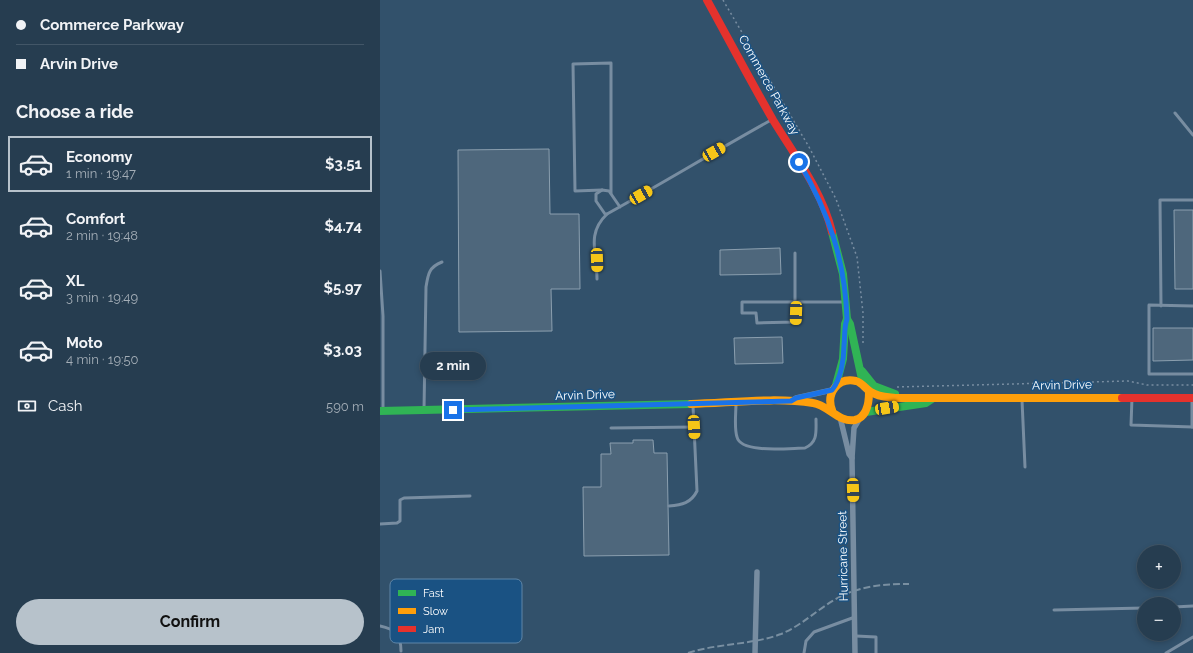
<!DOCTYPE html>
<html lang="en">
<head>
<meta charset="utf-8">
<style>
	body { margin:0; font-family:Raleway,sans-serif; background:#2e4457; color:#f1f3f6; height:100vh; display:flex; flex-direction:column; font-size:15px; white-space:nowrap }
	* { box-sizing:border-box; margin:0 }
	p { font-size:13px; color:#a4aeb7 }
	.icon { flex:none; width:22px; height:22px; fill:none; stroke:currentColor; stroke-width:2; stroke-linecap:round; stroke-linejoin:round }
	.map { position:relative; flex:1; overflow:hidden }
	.side { display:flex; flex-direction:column; background:#263d50; width:380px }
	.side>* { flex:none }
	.guide { display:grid; align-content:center; height:88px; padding:0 16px; background:#263d50 }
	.buttons { position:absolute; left:757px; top:545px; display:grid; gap:8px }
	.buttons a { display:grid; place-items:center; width:44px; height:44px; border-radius:50%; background:#263d50; box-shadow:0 2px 6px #0003,0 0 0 1px #425667; font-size:20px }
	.end { position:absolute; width:18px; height:18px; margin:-9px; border:5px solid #1a73e8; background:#fff; box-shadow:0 0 0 2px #fff }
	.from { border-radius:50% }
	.bubble { position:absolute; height:28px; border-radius:14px; background:#263d50; box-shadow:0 2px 6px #0003,0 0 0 1px #425667; font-size:13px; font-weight:700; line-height:28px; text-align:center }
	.car { position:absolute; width:12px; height:24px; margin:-12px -6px; border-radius:5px; box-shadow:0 0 3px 1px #0007; background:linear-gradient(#f5c518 24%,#345 0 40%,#f5c518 0 76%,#345 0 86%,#f5c518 0) }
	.guide b { display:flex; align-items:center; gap:14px; height:38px; font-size:15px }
	.guide b+b { border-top:1px solid #425667 }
	.guide i { width:10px; height:10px; background:#f1f3f6 }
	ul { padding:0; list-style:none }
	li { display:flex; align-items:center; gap:12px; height:56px; margin:0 8px 6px; padding:0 8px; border:2px solid transparent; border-radius:0px }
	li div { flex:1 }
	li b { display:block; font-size:15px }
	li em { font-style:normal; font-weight:700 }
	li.current { border-color:#b7c2cb }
	li>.icon { width:36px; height:36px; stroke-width:1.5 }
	h2 { padding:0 16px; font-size:18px; line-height:48px }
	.pay { display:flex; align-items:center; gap:10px; height:44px; padding:0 16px; font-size:15px }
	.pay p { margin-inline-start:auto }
	.action { display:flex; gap:8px; margin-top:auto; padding:8px 16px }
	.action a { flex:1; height:46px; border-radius:24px; background:#b7c2cb; color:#111; font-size:16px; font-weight:700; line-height:46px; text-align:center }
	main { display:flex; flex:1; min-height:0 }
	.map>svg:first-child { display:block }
</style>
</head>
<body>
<main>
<section class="side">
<div class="guide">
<b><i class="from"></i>Commerce Parkway</b>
<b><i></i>Arvin Drive</b>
</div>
<h2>Choose a ride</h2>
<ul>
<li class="current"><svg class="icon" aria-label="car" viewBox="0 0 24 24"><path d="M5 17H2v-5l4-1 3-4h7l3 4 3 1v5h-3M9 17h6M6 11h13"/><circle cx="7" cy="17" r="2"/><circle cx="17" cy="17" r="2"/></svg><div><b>Economy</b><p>1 min · 19:47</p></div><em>$3.51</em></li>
<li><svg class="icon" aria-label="car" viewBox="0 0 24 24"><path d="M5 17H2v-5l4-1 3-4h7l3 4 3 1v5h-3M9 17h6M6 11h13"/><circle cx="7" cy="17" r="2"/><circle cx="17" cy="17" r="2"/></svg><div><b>Comfort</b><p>2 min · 19:48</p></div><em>$4.74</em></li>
<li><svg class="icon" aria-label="car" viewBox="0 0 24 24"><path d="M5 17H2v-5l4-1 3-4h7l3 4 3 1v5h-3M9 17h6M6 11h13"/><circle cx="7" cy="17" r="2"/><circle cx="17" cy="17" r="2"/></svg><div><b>XL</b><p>3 min · 19:49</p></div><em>$5.97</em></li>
<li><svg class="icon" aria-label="car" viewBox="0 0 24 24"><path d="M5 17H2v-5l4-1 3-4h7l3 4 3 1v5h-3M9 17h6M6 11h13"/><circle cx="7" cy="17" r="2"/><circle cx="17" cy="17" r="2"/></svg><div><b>Moto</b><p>4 min · 19:50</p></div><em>$3.03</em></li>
</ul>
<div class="pay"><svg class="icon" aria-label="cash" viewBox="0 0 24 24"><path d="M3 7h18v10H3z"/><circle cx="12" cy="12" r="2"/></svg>Cash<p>590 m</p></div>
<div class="action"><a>Confirm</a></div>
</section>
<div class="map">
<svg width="813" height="653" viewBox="0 0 813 653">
	<rect width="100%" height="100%" fill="#32516b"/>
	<!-- building -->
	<g fill="#4e677c" stroke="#8b9faf">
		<polygon points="169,149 170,214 199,214 200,289 171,289 172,331 79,332 78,150"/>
		<polygon points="794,210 813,210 813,289 795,289"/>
		<polygon points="400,248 401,274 340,275 340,250"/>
		<polygon points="773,328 813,328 813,360 773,361"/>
		<polygon points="402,337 403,363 355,364 354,338"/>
		<polygon points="253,440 273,440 274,453 287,453 289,555 204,556 203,487 221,487 221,454 231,454 230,443 253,443"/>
	</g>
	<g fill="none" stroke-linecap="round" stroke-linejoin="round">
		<!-- path -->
		<g stroke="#788da1" stroke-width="1.5" stroke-dasharray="2 3" stroke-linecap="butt">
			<polyline points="343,0 429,147 456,199 477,257 483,313 483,344"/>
			<polyline points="517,387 748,381 767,385 813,385"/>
		</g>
		<!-- lane -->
		<g stroke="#788da1" stroke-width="3">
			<polyline points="795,113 813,135"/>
			<polyline points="222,190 195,191 193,64 231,63 231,193"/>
			<path d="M 240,207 L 229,191 L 222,190 L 216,194 L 216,201 L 225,214 L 227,214 C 283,183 337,150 393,119"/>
			<polyline points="415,253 415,322 377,323 376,313 362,313 362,302 464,302"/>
			<polyline points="0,271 3,316 3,410"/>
			<path d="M 217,279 C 217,253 206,234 227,214"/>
			<polyline points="781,306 780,200 813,200"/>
			<polyline points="813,306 769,305 769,374 813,374"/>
			<polyline points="752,398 751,425 813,427"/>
			<polyline points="642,400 645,467"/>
			<path d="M 356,403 C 356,413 354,428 357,437 C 361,454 410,448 425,448 C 438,442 436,432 436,419"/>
			<path d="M 44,410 L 46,287 C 48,274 49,267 62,262"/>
			<polyline points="812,427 812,399"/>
			<polyline points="231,428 314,427"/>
			<path d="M 289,506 C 302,505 311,503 317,491 L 313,406"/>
			<polyline points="0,524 17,523 20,521 20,500 24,498 90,496"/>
			<polyline points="794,607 813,606"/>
			<polyline points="674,610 764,608"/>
			<path d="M 0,626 C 15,629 21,635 21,651"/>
			<polyline points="476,636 496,637 496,653"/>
			<polyline points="424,653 426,641 434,632 475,617"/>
			<polyline points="786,653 813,637"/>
		</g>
		<!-- street -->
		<g stroke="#788da1" stroke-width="5.5">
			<polyline points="412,401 416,398 452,390"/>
			<polyline points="460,417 469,454 472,458"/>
			<polyline points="375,653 377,572"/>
			<polyline points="475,653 472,458 474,428 480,418"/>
		</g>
		<!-- fast -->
		<g stroke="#30b455" stroke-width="8">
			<polyline points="452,232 463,274 467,319 465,324 463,359 456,385"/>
			<polyline points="467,319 470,324 483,384"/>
			<polyline points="482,371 494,386 515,394"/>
			<polyline points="0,411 311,404"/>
			<polyline points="486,412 546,403 552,399"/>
		</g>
		<!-- slow -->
		<g stroke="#ff9f0a" stroke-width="8">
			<path d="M 311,404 C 350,403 395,397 433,403 C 448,405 459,423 475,420 C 487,417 489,402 489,392"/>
			<path d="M 452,410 C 446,394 457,377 476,381 C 483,383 485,389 491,392 C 498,397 507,397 515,398 L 742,398"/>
		</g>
		<!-- jam -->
		<g stroke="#e5322d" stroke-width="8">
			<path d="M 327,0 C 349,40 370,80 393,120 C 415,156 442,191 452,232"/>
			<polyline points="742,398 813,398"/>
		</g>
		<!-- rail -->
		<path stroke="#798fa1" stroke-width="2" stroke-dasharray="7 3" stroke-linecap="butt" d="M 308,653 C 339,643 372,645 401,634 C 418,627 430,616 445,606 C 471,587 497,584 529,584"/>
	</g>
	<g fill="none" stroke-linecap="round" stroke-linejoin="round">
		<!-- route -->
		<path stroke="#1a73e8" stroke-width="5" d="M 73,410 L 411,401 L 416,398 L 452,390 C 461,379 464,359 464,345 C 465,336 464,327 467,319 C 465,260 449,213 419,162"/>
	</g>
	<g text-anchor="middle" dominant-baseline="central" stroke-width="3" stroke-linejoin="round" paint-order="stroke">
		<!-- street labels -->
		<g font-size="12" fill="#fff" stroke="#1a5283">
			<text transform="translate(389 85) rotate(61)">Commerce Parkway</text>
			<text transform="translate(682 385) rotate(-1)">Arvin Drive</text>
			<text transform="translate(205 395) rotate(-2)">Arvin Drive</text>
			<text transform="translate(463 556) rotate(-91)">Hurricane Street</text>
		</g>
	</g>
	<!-- legend -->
	<rect x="10" y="579" width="132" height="64" rx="6" fill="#1a5283" stroke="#5f86a8" stroke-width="1"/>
	<rect x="18" y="590" width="18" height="6" fill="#30b455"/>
	<rect x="18" y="608" width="18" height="6" fill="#ff9f0a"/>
	<rect x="18" y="626" width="18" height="6" fill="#e5322d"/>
	<g font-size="11" fill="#fff">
		<text x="43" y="597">Fast</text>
		<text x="43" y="615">Slow</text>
		<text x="43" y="633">Jam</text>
	</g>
</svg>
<div class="buttons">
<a>+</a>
<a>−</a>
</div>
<i class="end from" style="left:419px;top:162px"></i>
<i class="end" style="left:73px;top:410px"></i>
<div class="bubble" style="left:40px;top:352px;width:66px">2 min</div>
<i class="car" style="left:334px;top:152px;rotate:60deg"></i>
<i class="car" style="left:261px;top:195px;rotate:60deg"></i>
<i class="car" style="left:217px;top:260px;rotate:178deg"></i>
<i class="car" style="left:416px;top:313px;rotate:182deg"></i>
<i class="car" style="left:507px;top:408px;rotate:80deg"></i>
<i class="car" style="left:314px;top:427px;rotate:177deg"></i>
<i class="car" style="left:473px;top:490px;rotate:178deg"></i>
</div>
</main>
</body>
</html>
